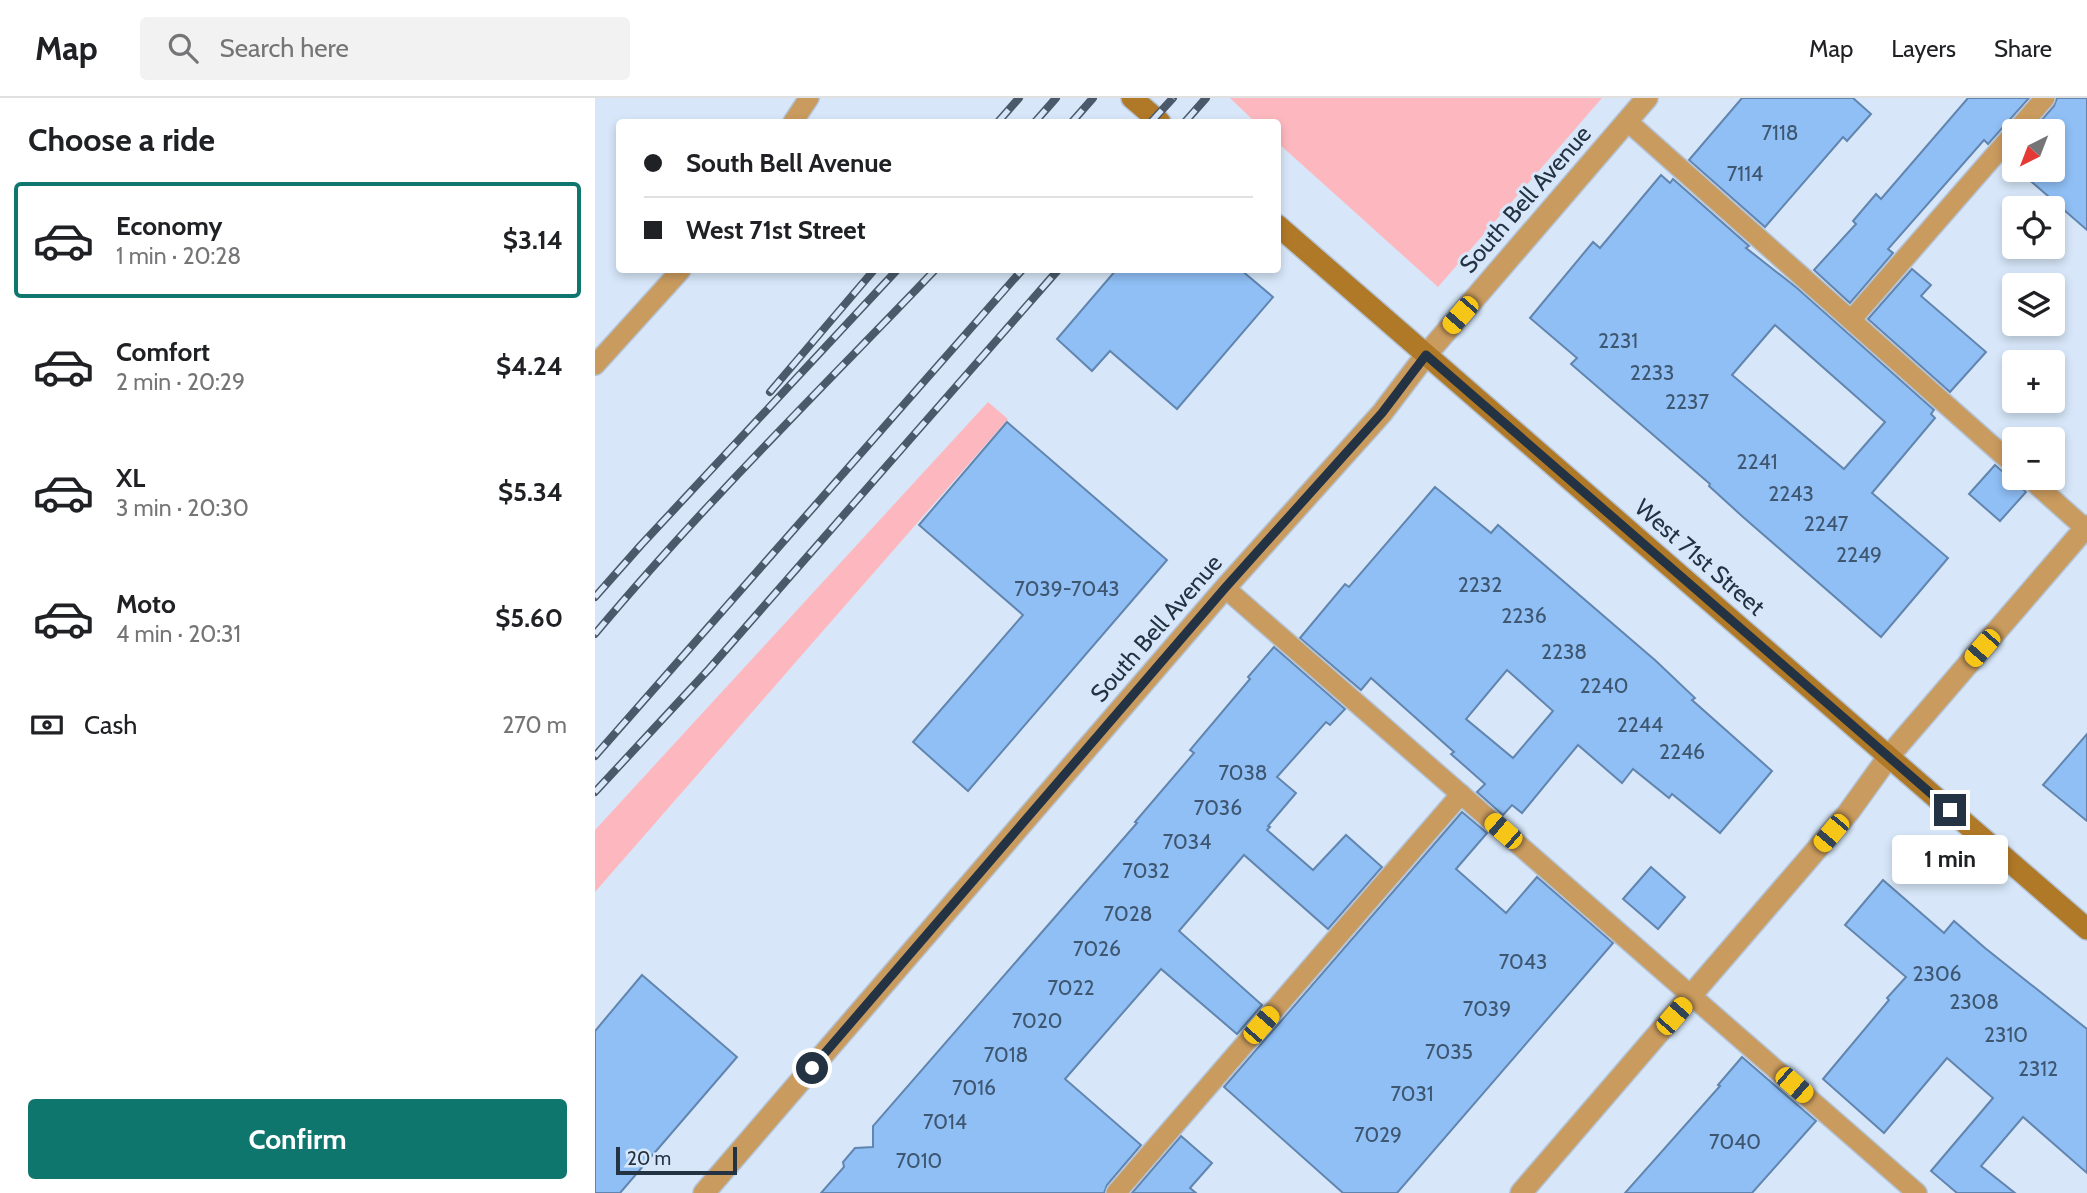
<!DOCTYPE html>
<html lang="en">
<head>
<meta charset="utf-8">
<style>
	body { margin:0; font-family:Cabin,sans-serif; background:#f2f2f2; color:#202124; height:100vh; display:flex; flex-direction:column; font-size:26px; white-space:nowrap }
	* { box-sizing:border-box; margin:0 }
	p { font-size:23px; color:#757577 }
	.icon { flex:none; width:38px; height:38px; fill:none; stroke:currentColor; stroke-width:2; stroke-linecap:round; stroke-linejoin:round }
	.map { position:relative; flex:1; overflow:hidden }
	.side { display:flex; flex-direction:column; background:#fff; width:595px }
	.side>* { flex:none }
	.hud { position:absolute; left:21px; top:21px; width:665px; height:154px; border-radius:7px; box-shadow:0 4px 10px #0003; display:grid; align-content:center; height:154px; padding:0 28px; background:#fff }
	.needle { width:46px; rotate:222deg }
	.controls { position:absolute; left:1407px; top:21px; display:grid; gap:14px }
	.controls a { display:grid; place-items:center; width:63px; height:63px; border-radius:7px; background:#fff; box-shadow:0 4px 10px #0003; font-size:35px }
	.scale { position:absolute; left:21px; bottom:18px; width:121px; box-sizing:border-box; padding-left:7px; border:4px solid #233344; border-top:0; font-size:19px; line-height:24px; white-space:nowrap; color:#233344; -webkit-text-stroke:5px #d7e7f9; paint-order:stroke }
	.end { position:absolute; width:32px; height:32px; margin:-16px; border:9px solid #233344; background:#fff; box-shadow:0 0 0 4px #fff }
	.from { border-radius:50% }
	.bubble { position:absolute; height:49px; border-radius:7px; background:#fff; box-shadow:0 4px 10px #0003; font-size:23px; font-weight:700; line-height:49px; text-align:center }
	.car { position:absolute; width:21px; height:42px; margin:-21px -10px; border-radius:9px; box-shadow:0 0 5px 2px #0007; background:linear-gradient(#f5c518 24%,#345 0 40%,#f5c518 0 76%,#345 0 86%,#f5c518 0) }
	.hud b { display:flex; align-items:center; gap:24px; height:66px; font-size:26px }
	.hud b+b { border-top:2px solid #e0e0e0 }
	.hud i { width:18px; height:18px; background:#202124 }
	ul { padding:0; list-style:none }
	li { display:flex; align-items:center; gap:21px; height:116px; margin:0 14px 10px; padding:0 14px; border:4px solid transparent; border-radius:7px }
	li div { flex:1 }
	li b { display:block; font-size:26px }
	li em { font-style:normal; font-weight:700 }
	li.current { border-color:#0f766e }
	li>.icon { width:63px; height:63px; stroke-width:1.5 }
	h2 { padding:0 28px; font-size:32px; line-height:84px }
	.pay { display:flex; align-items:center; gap:18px; height:77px; padding:0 28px; font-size:26px }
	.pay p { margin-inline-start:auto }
	.action { display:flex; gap:14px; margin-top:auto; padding:14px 28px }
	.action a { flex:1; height:80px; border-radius:7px; background:#0f766e; color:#fff; font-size:28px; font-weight:700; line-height:80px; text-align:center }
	header { display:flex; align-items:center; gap:42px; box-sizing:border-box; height:98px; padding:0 35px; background:#fff; border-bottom:2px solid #e0e0e0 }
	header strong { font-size:33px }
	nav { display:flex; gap:38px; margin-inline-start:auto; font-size:24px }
	.search { width:490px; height:63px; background:#f2f2f2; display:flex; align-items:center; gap:18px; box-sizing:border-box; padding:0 24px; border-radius:7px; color:#757577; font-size:26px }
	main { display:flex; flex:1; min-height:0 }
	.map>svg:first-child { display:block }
</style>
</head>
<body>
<header>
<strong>Map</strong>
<div class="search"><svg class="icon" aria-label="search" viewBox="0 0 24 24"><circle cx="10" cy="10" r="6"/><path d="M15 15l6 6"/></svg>Search here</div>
<nav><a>Map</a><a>Layers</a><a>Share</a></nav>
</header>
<main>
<section class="side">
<h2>Choose a ride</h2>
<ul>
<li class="current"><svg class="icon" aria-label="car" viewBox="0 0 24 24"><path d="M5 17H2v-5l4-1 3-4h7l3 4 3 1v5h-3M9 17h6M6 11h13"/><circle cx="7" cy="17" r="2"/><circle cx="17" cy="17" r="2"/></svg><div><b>Economy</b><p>1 min · 20:28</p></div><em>$3.14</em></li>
<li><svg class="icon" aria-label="car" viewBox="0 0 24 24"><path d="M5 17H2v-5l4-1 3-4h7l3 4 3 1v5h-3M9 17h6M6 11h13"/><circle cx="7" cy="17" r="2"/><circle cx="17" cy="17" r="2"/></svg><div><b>Comfort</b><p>2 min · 20:29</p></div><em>$4.24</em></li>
<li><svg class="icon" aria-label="car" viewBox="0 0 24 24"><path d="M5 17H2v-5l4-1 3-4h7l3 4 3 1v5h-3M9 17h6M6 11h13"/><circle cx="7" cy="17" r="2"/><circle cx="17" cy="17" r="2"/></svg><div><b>XL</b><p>3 min · 20:30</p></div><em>$5.34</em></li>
<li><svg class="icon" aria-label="car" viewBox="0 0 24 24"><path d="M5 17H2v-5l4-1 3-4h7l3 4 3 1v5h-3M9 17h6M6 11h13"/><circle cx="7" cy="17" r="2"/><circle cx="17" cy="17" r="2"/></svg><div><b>Moto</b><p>4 min · 20:31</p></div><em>$5.60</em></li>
</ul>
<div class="pay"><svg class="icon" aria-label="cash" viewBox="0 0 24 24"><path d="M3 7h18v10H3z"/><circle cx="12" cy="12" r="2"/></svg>Cash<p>270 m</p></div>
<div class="action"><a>Confirm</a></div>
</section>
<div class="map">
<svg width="1492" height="1095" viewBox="0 0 1492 1095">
	<rect width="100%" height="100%" fill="#d7e7f9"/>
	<!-- green -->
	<g fill="#fdb8bf">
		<polygon points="635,0 1007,0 843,189 683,45 682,24 660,24"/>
		<polygon points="393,304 413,321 0,794 0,732"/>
	</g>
	<!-- building -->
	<g fill="#8fbff5" stroke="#6185af" stroke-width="2" fill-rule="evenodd">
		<polygon points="1147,0 1258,0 1276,16 1252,43 1248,39 1170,129 1094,62"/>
		<polygon points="1373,0 1434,0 1393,46 1389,42 1293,151 1298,155 1255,205 1219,172 1261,126 1258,123 1281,96 1286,101"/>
		<polygon points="1462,0 1492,0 1492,132 1423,72 1458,72 1458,33 1437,33 1459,8"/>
		<path d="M 1066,77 L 1075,85 L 1078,81 L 1154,148 L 1151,150 L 1202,190 L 1339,312 L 1336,316 L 1340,320 L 1277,395 L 1353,460 L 1286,539 L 1148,419 L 1114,388 L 1115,386 L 976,266 L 982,260 L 935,220 L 998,144 L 1005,150 ZM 1180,227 L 1290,324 L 1249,371 L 1137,277 Z"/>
		<polygon points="1317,171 1336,187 1326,198 1391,254 1355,294 1273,221"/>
		<polygon points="521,172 646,172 678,199 582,311 515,253 497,273 462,241"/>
		<polygon points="412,324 572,462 373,693 318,644 428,517 324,427"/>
		<polygon points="1400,367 1431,394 1405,423 1374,396"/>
		<path d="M 840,389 L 896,435 L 903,427 L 1061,563 L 1100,600 L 1097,602 L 1177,673 L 1125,735 L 1077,696 L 1074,700 L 1038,671 L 1027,685 L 983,647 L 927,715 L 917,707 L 908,717 L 882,694 L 890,686 L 856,656 L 859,654 L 822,621 L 776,580 L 766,592 L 705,540 L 750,486 L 754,489 ZM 912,572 L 958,613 L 918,660 L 871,621 Z"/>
		<polygon points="679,549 750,611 735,627 731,624 682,679 701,695 673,728 675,729 672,732 718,772 751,737 787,769 733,831 649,757 584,833 667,907 642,936 566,871 470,981 546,1047 512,1087 509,1095 226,1095 249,1069 248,1064 260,1050 278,1049 278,1028 542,725 540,724 599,655 595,652 655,581 653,579"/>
		<polygon points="1492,636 1492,723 1448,687"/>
		<polygon points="867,714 892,735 861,771 911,815 942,779 1018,845 802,1095 748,1095 629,989"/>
		<polygon points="1056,769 1090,799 1063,831 1028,801"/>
		<polygon points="1288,782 1349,835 1359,823 1390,850 1492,931 1492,1075 1428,1019 1386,1068 1420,1095 1362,1095 1336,1073 1398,1000 1352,960 1289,1035 1228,981 1294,902 1292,900 1311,879 1250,827"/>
		<polygon points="47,877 142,959 25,1095 0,1095 0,933"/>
		<polygon points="1147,959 1221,1023 1157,1095 1030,1095 1125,988 1123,987"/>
		<polygon points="586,1038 617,1065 595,1090 601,1095 537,1095"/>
	</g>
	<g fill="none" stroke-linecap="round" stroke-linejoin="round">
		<!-- lane casing -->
		<g stroke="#b3c3d5" stroke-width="22">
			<g id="lane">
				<polyline points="1032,23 1419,367"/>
				<polyline points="198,24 214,0"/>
				<polyline points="1421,33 1450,0"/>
				<polyline points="1256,222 1419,35"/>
				<polyline points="0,267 86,172"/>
				<polyline points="1434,380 1492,432"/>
				<polyline points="630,490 1322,1095"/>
				<polyline points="521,1095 866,696"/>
			</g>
		</g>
		<!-- street casing -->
		<g stroke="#b3c3d5" stroke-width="24">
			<g id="street">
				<polyline points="109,1095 630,490 787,315 831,257 1052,0"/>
				<polyline points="926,1095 1253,715 1294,658 1492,428"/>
			</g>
		</g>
		<!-- secondary casing -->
		<g stroke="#b3c3d5" stroke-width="24">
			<g id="secondary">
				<polyline points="537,0 565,24"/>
				<polyline points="682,127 1492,831"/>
			</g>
		</g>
		<!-- lane -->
		<use href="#lane" stroke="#ca9b5e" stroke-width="19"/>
		<!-- street -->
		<use href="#street" stroke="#ca9b5e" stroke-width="21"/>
		<!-- secondary -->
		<use href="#secondary" stroke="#b07927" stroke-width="21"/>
		<!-- rail casing -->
		<g stroke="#4a5a6b" stroke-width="8">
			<g id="rail">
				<polyline points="403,24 424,0"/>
				<polyline points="440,24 461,0"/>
				<polyline points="477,24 498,0"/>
				<polyline points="556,24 578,0"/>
				<polyline points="590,24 611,0"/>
				<polyline points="175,294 279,172"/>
				<polyline points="0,499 46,447 302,172"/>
				<path d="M 0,536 C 107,408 225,292 340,172"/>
				<polyline points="0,658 427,172"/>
				<polyline points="0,694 114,571 463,172"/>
			</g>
		</g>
		<!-- rail -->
		<use href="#rail" stroke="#d7e7f9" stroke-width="5" stroke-dasharray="16" stroke-linecap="butt"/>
	</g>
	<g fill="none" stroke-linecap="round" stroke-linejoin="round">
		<!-- route -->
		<polyline stroke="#233344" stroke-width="9" points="217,970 630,490 787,315 831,257 1355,712"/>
	</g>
	<g text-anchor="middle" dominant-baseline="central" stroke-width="6" stroke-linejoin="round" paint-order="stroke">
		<!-- number labels -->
		<g font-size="21" fill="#3e5670">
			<text x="1185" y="34">7118</text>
			<text x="1150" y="75">7114</text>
			<text x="1023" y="242">2231</text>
			<text x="1057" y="274">2233</text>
			<text x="1092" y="303">2237</text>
			<text x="1162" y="363">2241</text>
			<text x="1196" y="395">2243</text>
			<text x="1231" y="425">2247</text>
			<text x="1264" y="456">2249</text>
			<text x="885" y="486">2232</text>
			<text x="472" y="490">7039-7043</text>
			<text x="929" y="517">2236</text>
			<text x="969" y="553">2238</text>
			<text x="1009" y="587">2240</text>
			<text x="1045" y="626">2244</text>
			<text x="1087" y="653">2246</text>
			<text x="648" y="674">7038</text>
			<text x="623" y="709">7036</text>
			<text x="592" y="743">7034</text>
			<text x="551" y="772">7032</text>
			<text x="533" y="815">7028</text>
			<text x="502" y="850">7026</text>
			<text x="928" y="863">7043</text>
			<text x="1342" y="875">2306</text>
			<text x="476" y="889">7022</text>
			<text x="1379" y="903">2308</text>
			<text x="892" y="910">7039</text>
			<text x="442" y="922">7020</text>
			<text x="1411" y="936">2310</text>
			<text x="854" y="953">7035</text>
			<text x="411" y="956">7018</text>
			<text x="1443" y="970">2312</text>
			<text x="379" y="989">7016</text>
			<text x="817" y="995">7031</text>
			<text x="350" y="1023">7014</text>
			<text x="783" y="1036">7029</text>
			<text x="1140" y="1043">7040</text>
			<text x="324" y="1062">7010</text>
		</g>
		<!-- street labels -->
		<g font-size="24" fill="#233344" stroke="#d7e7f9">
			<text transform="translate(930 101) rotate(-49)">South Bell Avenue</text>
			<text transform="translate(1105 459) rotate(41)">West 71st Street</text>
			<text transform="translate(561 530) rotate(-49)">South Bell Avenue</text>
		</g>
	</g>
</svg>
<div class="controls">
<a><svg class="needle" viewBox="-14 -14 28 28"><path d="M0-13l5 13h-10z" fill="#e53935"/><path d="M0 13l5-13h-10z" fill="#757577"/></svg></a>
<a><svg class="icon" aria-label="locate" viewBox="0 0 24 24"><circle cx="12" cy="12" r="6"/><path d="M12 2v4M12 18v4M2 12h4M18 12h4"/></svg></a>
<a><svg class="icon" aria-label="layers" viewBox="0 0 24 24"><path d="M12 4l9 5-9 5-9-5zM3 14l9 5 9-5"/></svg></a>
<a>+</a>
<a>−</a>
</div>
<div class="scale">20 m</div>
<i class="end from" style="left:217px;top:970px"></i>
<i class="end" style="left:1355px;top:712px"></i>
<div class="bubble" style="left:1297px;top:737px;width:116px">1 min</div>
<i class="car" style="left:865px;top:217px;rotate:221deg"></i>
<i class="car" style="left:1387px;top:550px;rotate:221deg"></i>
<i class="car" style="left:908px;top:733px;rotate:311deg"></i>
<i class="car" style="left:1236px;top:735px;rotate:220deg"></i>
<i class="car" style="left:1079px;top:918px;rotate:41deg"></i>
<i class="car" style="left:666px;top:927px;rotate:41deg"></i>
<i class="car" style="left:1199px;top:987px;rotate:131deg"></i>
<div class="hud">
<b><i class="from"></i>South Bell Avenue</b>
<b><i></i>West 71st Street</b>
</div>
</div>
</main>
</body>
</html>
